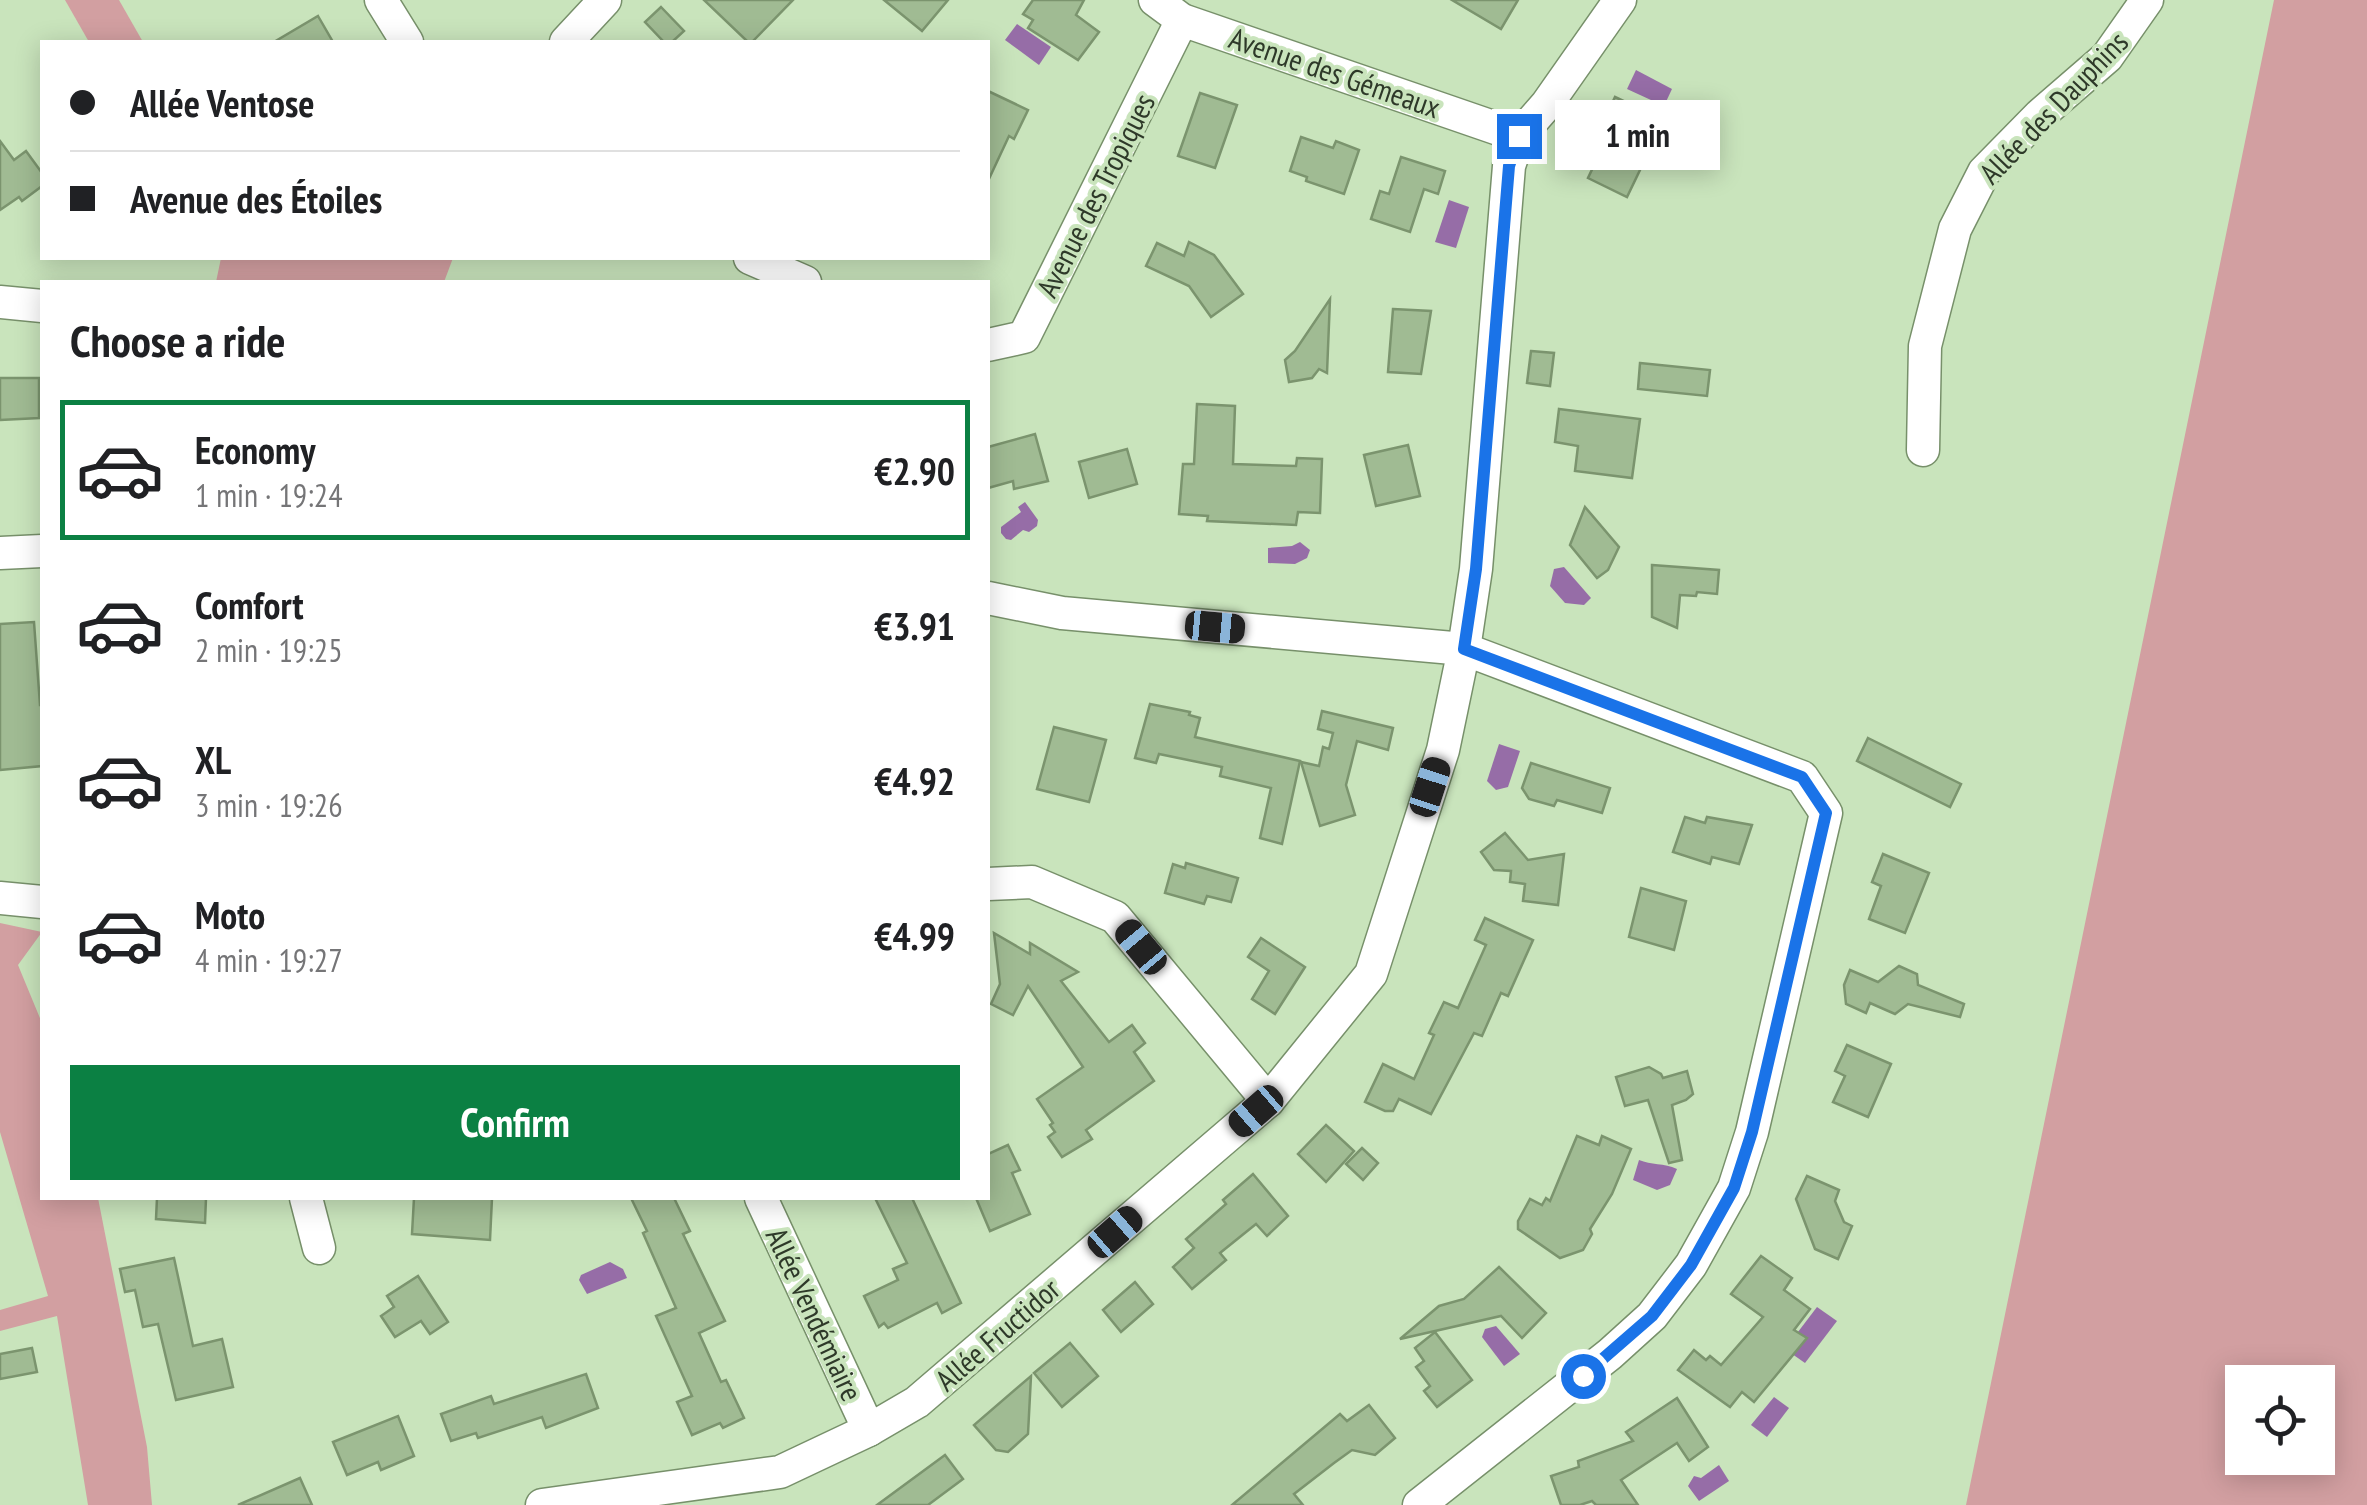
<!DOCTYPE html>
<html lang="en">
<head>
<meta charset="utf-8">
<style>
	body { margin:0; font-family:"PT Sans Narrow",sans-serif; background:#f2f2f2; color:#202124; height:100vh; display:flex; flex-direction:column; font-size:38px; white-space:nowrap }
	* { box-sizing:border-box; margin:0 }
	p { font-size:32px; color:#757577 }
	.icon { flex:none; width:55px; height:55px; fill:none; stroke:currentColor; stroke-width:2; stroke-linecap:round; stroke-linejoin:round }
	.map { position:relative; flex:1; overflow:hidden }
	.panel { position:absolute; left:40px; top:280px; width:950px; height:920px; display:flex; flex-direction:column; background:#fff; border-radius:0px; box-shadow:0 5px 25px #0003 }
	.panel>* { flex:none }
	.banner { position:absolute; left:40px; top:40px; width:950px; height:220px; border-radius:0px; box-shadow:0 5px 25px #0003; display:grid; align-content:center; height:220px; padding:0 30px; background:#fff }
	.buttons { position:absolute; left:2225px; top:1365px; display:grid; gap:20px }
	.buttons a { display:grid; place-items:center; width:110px; height:110px; border-radius:0px; background:#fff; box-shadow:0 5px 25px #0003; font-size:50px }
	.end { position:absolute; width:45px; height:45px; margin:-22px; border:12px solid #1a73e8; background:#fff; box-shadow:0 0 0 5px #fff }
	.from { border-radius:50% }
	.bubble { position:absolute; height:70px; border-radius:0px; background:#fff; box-shadow:0 5px 25px #0003; font-size:32px; font-weight:700; line-height:70px; text-align:center }
	.car { position:absolute; width:30px; height:60px; margin:-30px -15px; border-radius:12px; box-shadow:0 0 8px 2px #0007; background:linear-gradient(#222 24%,#8ab4d8 0 40%,#222 0 76%,#8ab4d8 0 86%,#222 0) }
	.banner b { display:flex; align-items:center; gap:35px; height:95px; font-size:38px }
	.banner b+b { border-top:2px solid #e0e0e0 }
	.banner i { width:25px; height:25px; background:#202124 }
	ul { padding:0; list-style:none }
	li { display:flex; align-items:center; gap:30px; height:140px; margin:0 20px 15px; padding:0 10px; border:5px solid transparent; border-radius:0px }
	li div { flex:1 }
	li b { display:block; font-size:38px }
	li em { font-style:normal; font-weight:700 }
	li.on { border-color:#0b8043 }
	li>.icon { width:90px; height:90px; stroke-width:1.5 }
	h2 { padding:0 30px; font-size:45px; line-height:120px }
	.button { display:flex; gap:20px; margin-top:auto; padding:20px 30px }
	.button a { flex:1; height:115px; border-radius:0px; background:#0b8043; color:#fff; font-size:40px; font-weight:700; line-height:115px; text-align:center }
	.map>svg:first-child { display:block }
</style>
</head>
<body>
<div class="map">
<svg width="2367" height="1505" viewBox="0 0 2367 1505">
	<rect width="100%" height="100%" fill="#c9e4bc"/>
	<!-- green -->
	<g fill="#d29fa1" fill-rule="evenodd">
		<polygon points="65,0 119,0 143,42 89,42"/>
		<path d="M 2274,0 L 2367,0 L 2367,1505 L 1966,1505 ZM 2318,1382 L 2318,1458 L 2242,1458 L 2242,1382 Z"/>
		<polygon points="221,258 453,258 444,282 216,282"/>
		<polygon points="0,923 42,932 18,965 42,1023 42,1198 98,1198 147,1447 152,1505 88,1505 57,1316 0,1331 0,1310 48,1296 0,1132"/>
	</g>
	<!-- water -->
	<g fill="#966da7">
		<polygon points="1017,24 1051,47 1039,65 1005,40"/>
		<polygon points="1636,70 1672,89 1664,106 1627,89"/>
		<polygon points="1449,200 1469,207 1456,248 1435,242"/>
		<polygon points="1025,502 1038,520 1037,526 1029,532 1023,530 1011,540 1006,539 1001,533 1001,527 1021,512 1018,507"/>
		<polygon points="1300,542 1310,550 1307,558 1295,564 1268,563 1268,548 1292,546"/>
		<polygon points="1564,567 1591,598 1584,605 1565,603 1550,586 1554,569"/>
		<polygon points="1499,744 1520,751 1508,787 1496,790 1487,781"/>
		<path d="M 1639,1160 C 1651,1165 1664,1163 1677,1169 L 1670,1185 L 1657,1190 L 1633,1180 Z"/>
		<polygon points="610,1262 623,1269 627,1278 587,1294 579,1280 581,1275"/>
		<polygon points="1817,1307 1837,1321 1805,1363 1785,1349"/>
		<polygon points="1496,1326 1520,1354 1504,1366 1482,1337 1485,1329"/>
		<polygon points="1774,1397 1789,1408 1767,1437 1751,1425"/>
		<polygon points="1719,1465 1729,1481 1699,1501 1688,1486 1694,1476 1701,1478"/>
	</g>
	<!-- building -->
	<g fill="#a0bb93" stroke="#7b946e" stroke-width="2.5">
		<polygon points="704,0 793,0 752,42 748,42"/>
		<polygon points="884,0 948,0 922,31"/>
		<polygon points="1033,0 1084,0 1076,15 1099,32 1078,60 1028,28 1033,20 1023,14"/>
		<polygon points="1452,0 1518,0 1501,29"/>
		<polygon points="661,7 684,31 672,42 664,42 645,22"/>
		<polygon points="318,16 333,42 274,42"/>
		<polygon points="988,91 1028,110 1014,139 1009,136 988,181"/>
		<polygon points="1200,93 1237,105 1215,168 1178,156"/>
		<polygon points="1615,97 1664,120 1627,197 1588,178 1609,134 1600,129"/>
		<polygon points="1301,137 1333,148 1336,141 1359,150 1344,194 1306,181 1307,177 1290,171"/>
		<polygon points="0,141 14,160 26,151 42,173 42,186 22,201 19,197 0,210"/>
		<polygon points="1401,157 1445,171 1438,194 1424,189 1410,232 1371,219 1380,191 1389,194"/>
		<polygon points="1189,242 1214,255 1243,294 1211,317 1189,286 1146,266 1157,243 1184,256"/>
		<polygon points="1330,299 1327,373 1319,369 1312,378 1289,382 1285,360 1295,351"/>
		<polygon points="1393,309 1431,311 1421,374 1388,372"/>
		<polygon points="1531,351 1554,353 1550,386 1527,383"/>
		<polygon points="1640,363 1710,370 1707,396 1638,389"/>
		<polygon points="0,378 39,378 39,418 0,420"/>
		<polygon points="1197,404 1235,406 1233,464 1296,466 1297,458 1322,459 1320,513 1298,512 1296,525 1207,521 1208,516 1179,514 1183,464 1194,464"/>
		<polygon points="1559,409 1640,419 1632,478 1575,471 1578,446 1555,442"/>
		<polygon points="1035,434 1048,481 1014,489 1013,481 988,488 988,447"/>
		<polygon points="1408,445 1420,496 1376,506 1364,455"/>
		<polygon points="1127,449 1137,484 1089,498 1079,462"/>
		<polygon points="1585,507 1619,547 1608,570 1597,578 1570,545"/>
		<polygon points="1652,565 1719,570 1717,594 1697,592 1696,596 1680,595 1677,628 1652,617"/>
		<polygon points="34,622 40,705 42,705 42,766 0,770 0,624"/>
		<polygon points="1150,704 1190,712 1189,715 1200,718 1195,737 1300,761 1282,844 1260,838 1271,788 1220,776 1222,767 1159,754 1156,763 1135,758"/>
		<polygon points="1322,711 1393,728 1388,750 1357,741 1346,785 1355,815 1320,826 1301,762 1319,766 1323,747 1329,749 1333,733 1318,729"/>
		<polygon points="1054,727 1106,740 1089,802 1037,789"/>
		<polygon points="1868,738 1961,784 1950,807 1857,761"/>
		<polygon points="1531,763 1610,788 1602,813 1557,800 1554,806 1529,799 1522,788"/>
		<polygon points="1685,817 1705,823 1707,817 1752,825 1739,864 1712,857 1710,864 1673,852"/>
		<polygon points="1505,833 1528,860 1564,854 1558,905 1523,901 1525,884 1510,882 1511,871 1494,870 1481,852"/>
		<polygon points="1883,854 1929,873 1905,933 1869,919 1881,886 1872,882"/>
		<polygon points="1186,863 1238,878 1231,902 1207,896 1204,904 1165,893 1173,864 1185,868"/>
		<polygon points="1641,888 1686,901 1674,950 1629,937"/>
		<polygon points="1485,918 1533,940 1508,996 1501,993 1482,1036 1474,1033 1431,1114 1399,1099 1393,1111 1385,1111 1365,1102 1383,1064 1414,1079 1434,1035 1429,1033 1444,1002 1458,1008 1486,945 1475,940"/>
		<polygon points="994,933 1030,954 1030,943 1078,972 1061,981 1109,1042 1132,1025 1145,1043 1134,1052 1154,1081 1086,1130 1092,1139 1062,1157 1048,1137 1055,1132 1050,1125 1053,1123 1037,1099 1083,1067 1028,986 1013,1015 991,1004 1000,984"/>
		<polygon points="1261,938 1305,967 1275,1014 1252,999 1269,971 1248,957"/>
		<polygon points="1899,966 1917,974 1918,985 1964,1004 1960,1017 1908,1004 1895,1014 1870,1003 1866,1013 1846,1004 1844,985 1850,970 1878,982"/>
		<polygon points="1847,1045 1891,1064 1868,1117 1833,1102 1845,1076 1835,1071"/>
		<polygon points="1649,1067 1661,1074 1663,1078 1687,1071 1693,1094 1686,1100 1672,1105 1682,1160 1669,1163 1648,1100 1625,1106 1616,1077"/>
		<polygon points="1326,1125 1354,1151 1326,1182 1298,1154"/>
		<polygon points="1577,1136 1599,1145 1602,1136 1631,1149 1612,1194 1590,1229 1592,1234 1583,1250 1560,1258 1518,1229 1518,1221 1530,1199 1542,1205 1546,1198 1550,1201"/>
		<polygon points="1008,1145 1020,1170 1012,1173 1030,1214 990,1231 976,1198 988,1198 988,1154"/>
		<polygon points="1362,1148 1378,1163 1363,1180 1346,1164"/>
		<polygon points="1253,1174 1288,1216 1267,1236 1256,1224 1220,1253 1226,1260 1192,1289 1173,1267 1194,1248 1186,1239 1226,1204 1223,1200"/>
		<polygon points="1807,1176 1839,1190 1835,1201 1844,1222 1852,1226 1838,1259 1815,1249 1796,1199"/>
		<polygon points="157,1198 206,1198 205,1223 156,1219"/>
		<polygon points="414,1198 492,1198 490,1240 412,1234"/>
		<polygon points="631,1198 674,1198 690,1231 683,1234 725,1321 699,1333 721,1382 726,1380 744,1418 723,1428 720,1423 692,1435 677,1402 692,1396 656,1316 676,1308 643,1233 647,1231"/>
		<polygon points="875,1198 912,1198 961,1303 942,1313 937,1303 888,1328 884,1323 879,1327 864,1296 898,1280 893,1269 907,1263"/>
		<polygon points="1761,1256 1792,1278 1784,1290 1810,1309 1794,1330 1807,1338 1754,1402 1742,1392 1730,1407 1678,1370 1694,1350 1706,1360 1710,1356 1721,1365 1763,1317 1731,1294"/>
		<polygon points="174,1258 193,1346 222,1339 233,1387 176,1400 158,1324 143,1327 135,1290 125,1292 120,1269"/>
		<polygon points="1499,1267 1546,1313 1522,1338 1501,1316 1400,1339 1439,1306 1464,1299"/>
		<polygon points="418,1276 448,1322 430,1334 421,1321 395,1337 381,1316 394,1307 387,1296"/>
		<polygon points="1135,1282 1153,1304 1121,1332 1103,1310"/>
		<polygon points="1435,1332 1472,1380 1437,1407 1424,1391 1430,1386 1416,1367 1424,1361 1415,1348"/>
		<polygon points="1070,1343 1098,1376 1062,1407 1034,1373"/>
		<polygon points="32,1348 37,1372 0,1379 0,1354"/>
		<polygon points="586,1374 598,1408 546,1428 542,1417 478,1438 476,1433 451,1441 441,1414 491,1396 494,1404"/>
		<polygon points="1031,1376 1028,1434 1008,1452 996,1450 974,1425"/>
		<polygon points="1677,1398 1708,1447 1689,1461 1677,1443 1621,1480 1638,1505 1596,1505 1592,1501 1580,1505 1561,1505 1551,1476 1579,1467 1578,1461 1633,1441 1626,1432"/>
		<polygon points="1369,1405 1395,1438 1375,1455 1352,1450 1334,1463 1294,1494 1303,1505 1232,1505 1340,1414 1347,1421"/>
		<polygon points="398,1416 414,1456 381,1470 378,1462 347,1475 333,1442"/>
		<polygon points="945,1455 963,1479 928,1505 877,1505"/>
		<polygon points="300,1478 312,1505 238,1505"/>
	</g>
	<g fill="none" stroke-linecap="round" stroke-linejoin="round">
		<!-- street casing -->
		<g stroke="#77906a" stroke-width="35">
			<g id="street">
				<polyline points="381,0 407,42"/>
				<polyline points="1155,0 1182,20 1519,136"/>
				<polyline points="566,42 605,0"/>
				<polyline points="750,258 805,282"/>
				<polyline points="0,302 42,306"/>
				<polyline points="988,345 1024,337 1182,20"/>
				<polyline points="1923,450 1925,346 1955,229 1984,172 2040,115 2107,57 2147,0"/>
				<polyline points="0,553 42,551"/>
				<polyline points="988,598 1062,613 1464,649 1802,777 1826,813 1752,1132 1734,1188 1691,1265 1652,1316 1610,1354 1419,1505"/>
				<polyline points="988,884 1032,882 1115,917 1268,1101"/>
				<polyline points="0,898 42,902"/>
				<polyline points="306,1198 319,1248"/>
				<polyline points="761,1198 869,1430"/>
				<polyline points="542,1505 780,1472 869,1430 917,1402 1268,1101 1371,974 1443,750 1464,649 1476,569 1509,166 1519,136 1547,104 1620,0"/>
			</g>
		</g>
		<!-- street -->
		<use href="#street" stroke="#fff" stroke-width="32"/>
	</g>
	<g fill="none" stroke-linecap="round" stroke-linejoin="round">
		<!-- route -->
		<polyline stroke="#1a73e8" stroke-width="12" points="1519,136 1509,166 1476,569 1464,649 1802,777 1826,813 1752,1132 1734,1188 1691,1265 1652,1316 1583,1376"/>
	</g>
	<g text-anchor="middle" dominant-baseline="central" stroke-width="8" stroke-linejoin="round" paint-order="stroke">
		<!-- street labels -->
		<g font-size="30" fill="#2e3929" stroke="#c9e4bc">
			<text transform="translate(1335 72) rotate(19)">Avenue des Gémeaux</text>
			<text transform="translate(2053 107) rotate(-46)">Allée des Dauphins</text>
			<text transform="translate(1095 195) rotate(-63)">Avenue des Tropiques</text>
			<text transform="translate(815 1314) rotate(65)">Allée Vendémiaire</text>
			<text transform="translate(997 1334) rotate(-41)">Allée Fructidor</text>
		</g>
	</g>
</svg>
<div class="buttons">
<a><svg class="icon" aria-label="locate" viewBox="0 0 24 24"><circle cx="12" cy="12" r="6"/><path d="M12 2v4M12 18v4M2 12h4M18 12h4"/></svg></a>
</div>
<i class="end from" style="left:1583px;top:1376px"></i>
<i class="end" style="left:1519px;top:136px"></i>
<div class="bubble" style="left:1555px;top:100px;width:165px">1 min</div>
<i class="car" style="left:1215px;top:627px;rotate:95deg"></i>
<i class="car" style="left:1430px;top:787px;rotate:18deg"></i>
<i class="car" style="left:1141px;top:947px;rotate:320deg"></i>
<i class="car" style="left:1256px;top:1111px;rotate:229deg"></i>
<i class="car" style="left:1115px;top:1232px;rotate:49deg"></i>
<div class="banner">
<b><i class="from"></i>Allée Ventose</b>
<b><i></i>Avenue des Étoiles</b>
</div>
<section class="panel">
<h2>Choose a ride</h2>
<ul>
<li class="on"><svg class="icon" aria-label="car" viewBox="0 0 24 24"><path d="M5 17H2v-5l4-1 3-4h7l3 4 3 1v5h-3M9 17h6M6 11h13"/><circle cx="7" cy="17" r="2"/><circle cx="17" cy="17" r="2"/></svg><div><b>Economy</b><p>1 min · 19:24</p></div><em>€2.90</em></li>
<li><svg class="icon" aria-label="car" viewBox="0 0 24 24"><path d="M5 17H2v-5l4-1 3-4h7l3 4 3 1v5h-3M9 17h6M6 11h13"/><circle cx="7" cy="17" r="2"/><circle cx="17" cy="17" r="2"/></svg><div><b>Comfort</b><p>2 min · 19:25</p></div><em>€3.91</em></li>
<li><svg class="icon" aria-label="car" viewBox="0 0 24 24"><path d="M5 17H2v-5l4-1 3-4h7l3 4 3 1v5h-3M9 17h6M6 11h13"/><circle cx="7" cy="17" r="2"/><circle cx="17" cy="17" r="2"/></svg><div><b>XL</b><p>3 min · 19:26</p></div><em>€4.92</em></li>
<li><svg class="icon" aria-label="car" viewBox="0 0 24 24"><path d="M5 17H2v-5l4-1 3-4h7l3 4 3 1v5h-3M9 17h6M6 11h13"/><circle cx="7" cy="17" r="2"/><circle cx="17" cy="17" r="2"/></svg><div><b>Moto</b><p>4 min · 19:27</p></div><em>€4.99</em></li>
</ul>
<div class="button"><a>Confirm</a></div>
</section>
</div>
</body>
</html>
